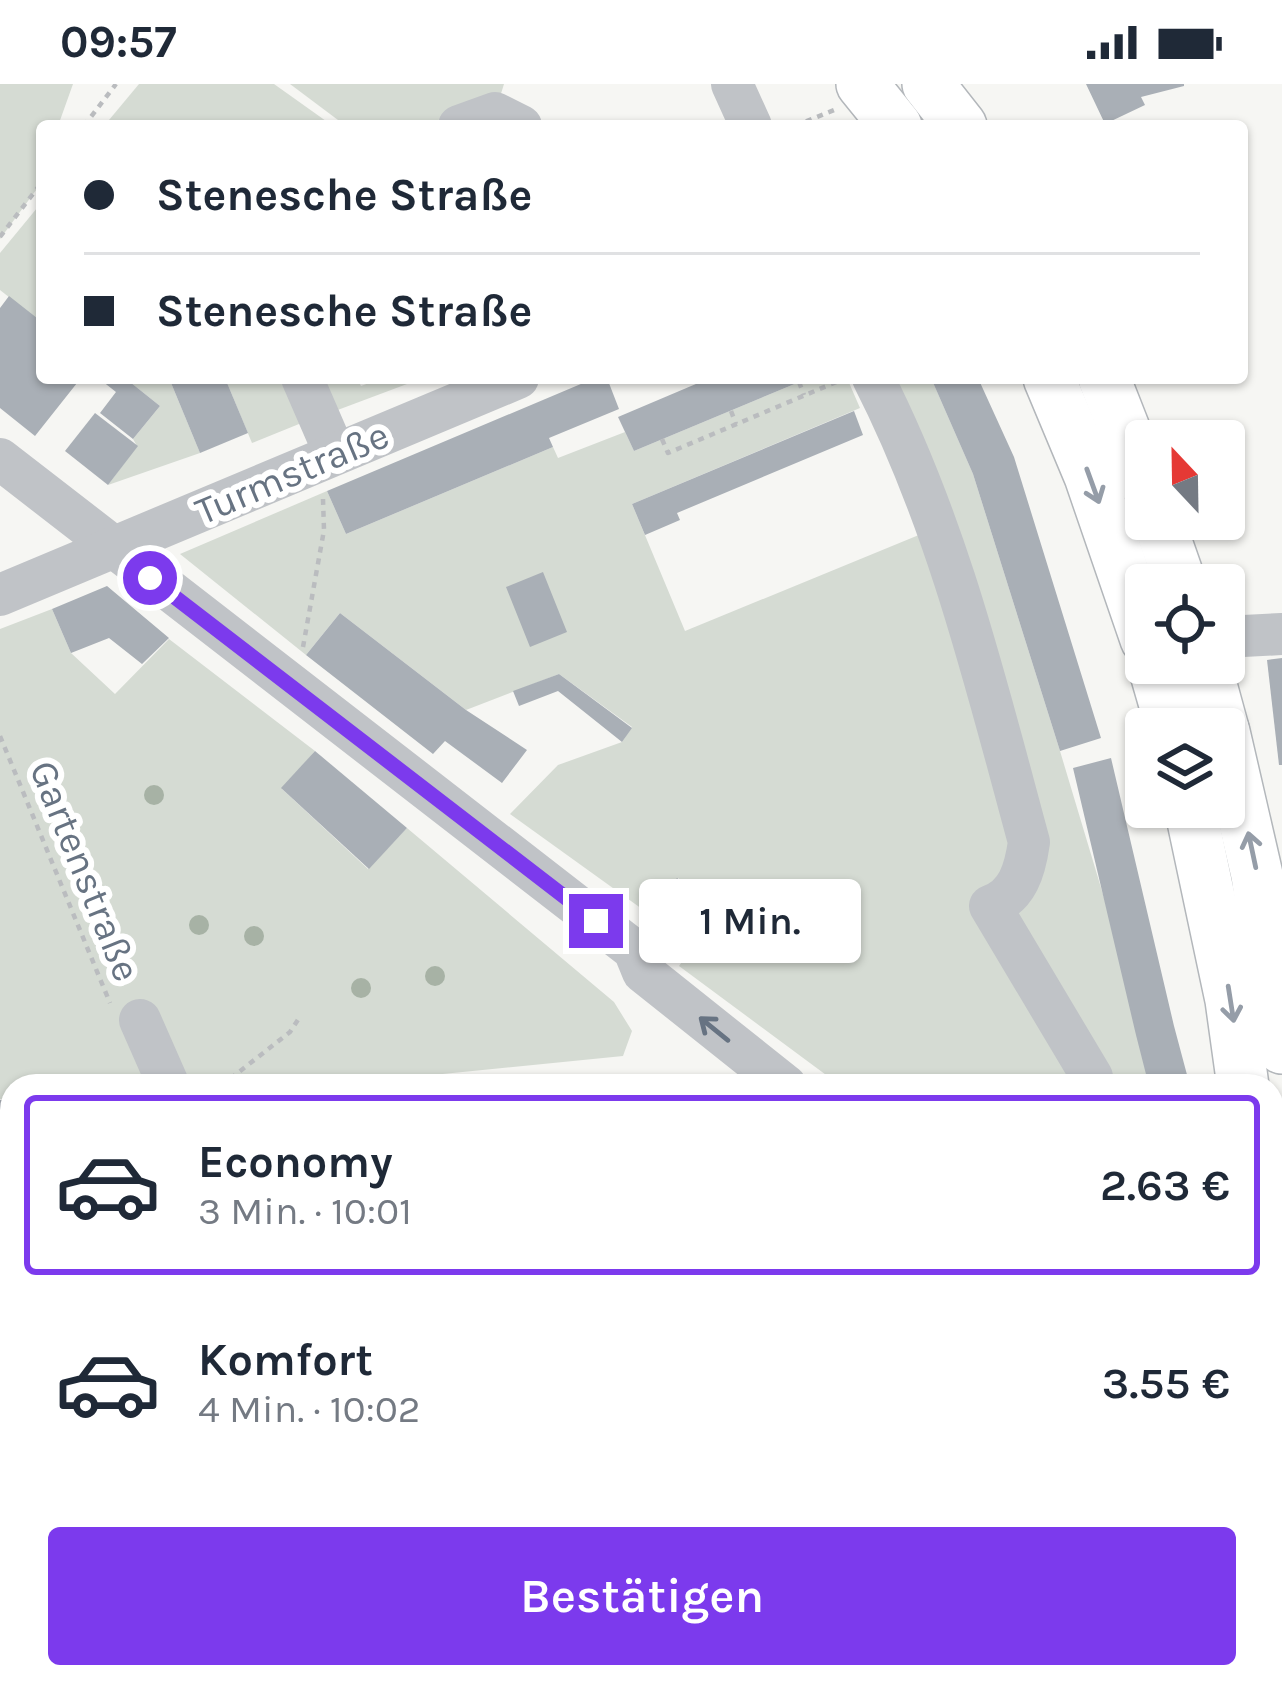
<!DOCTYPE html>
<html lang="de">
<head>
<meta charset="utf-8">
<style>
	body { margin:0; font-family:Karla,sans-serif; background:#f6f6f7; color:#1f2937; height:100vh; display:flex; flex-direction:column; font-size:45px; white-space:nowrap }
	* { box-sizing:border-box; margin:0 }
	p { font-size:39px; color:#747a83 }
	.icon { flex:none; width:66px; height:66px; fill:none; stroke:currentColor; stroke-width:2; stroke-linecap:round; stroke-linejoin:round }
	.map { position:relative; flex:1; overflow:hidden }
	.details { position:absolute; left:0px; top:990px; width:1284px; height:615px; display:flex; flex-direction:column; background:#fff; border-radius:36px 36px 0 0; box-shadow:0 3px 9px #0004 }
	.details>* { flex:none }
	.banner { position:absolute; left:36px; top:36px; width:1212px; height:264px; border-radius:12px; box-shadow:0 3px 9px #0004; display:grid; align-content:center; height:264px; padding:0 48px; background:#fff }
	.needle { width:78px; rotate:338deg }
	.fabs { position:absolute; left:1125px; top:336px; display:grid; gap:24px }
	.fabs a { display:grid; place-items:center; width:120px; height:120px; border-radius:12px; background:#fff; box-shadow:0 3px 9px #0004; font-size:60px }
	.end { position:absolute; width:54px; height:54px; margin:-27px; border:15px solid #7c3aed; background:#fff; box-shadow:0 0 0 6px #fff }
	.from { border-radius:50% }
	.bubble { position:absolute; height:84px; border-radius:12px; background:#fff; box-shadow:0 3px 9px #0004; font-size:39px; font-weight:600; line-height:84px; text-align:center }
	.banner b { display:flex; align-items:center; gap:42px; height:114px; font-size:45px }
	.banner b+b { border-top:3px solid #e0e1e3 }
	.banner i { width:30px; height:30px; background:#1f2937 }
	ul { padding:21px 0 0; list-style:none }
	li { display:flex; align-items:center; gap:36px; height:180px; margin:0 24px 18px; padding:0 24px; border:6px solid transparent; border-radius:12px }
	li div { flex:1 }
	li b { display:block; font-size:45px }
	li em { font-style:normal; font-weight:600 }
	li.current { border-color:#7c3aed }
	li>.icon { width:108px; height:108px; stroke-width:1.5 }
	.action { display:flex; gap:24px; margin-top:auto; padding:24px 48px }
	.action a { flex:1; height:138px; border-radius:12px; background:#7c3aed; color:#fff; font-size:48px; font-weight:600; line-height:138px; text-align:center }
	.status { display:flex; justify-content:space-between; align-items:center; height:84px; padding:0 60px; background:#fff; direction:ltr }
	.status svg { height:33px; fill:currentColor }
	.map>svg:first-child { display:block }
</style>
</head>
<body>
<div class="status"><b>09:57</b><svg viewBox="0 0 49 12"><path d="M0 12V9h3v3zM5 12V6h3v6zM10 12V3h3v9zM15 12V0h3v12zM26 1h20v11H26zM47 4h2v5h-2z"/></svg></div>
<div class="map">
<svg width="1282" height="1604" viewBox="0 0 1282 1604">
	<rect width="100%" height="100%" fill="#f6f6f3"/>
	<!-- built -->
	<polygon fill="#e7e8e7" points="611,1593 952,1593 922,1604 615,1604"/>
	<!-- green -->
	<g fill="#d5dbd3">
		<polygon points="0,0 73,0 58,42 42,42 42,98 0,155"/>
		<polygon points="139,0 274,0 333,42 104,42"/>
		<polygon points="290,0 504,0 499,16 420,42 346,42"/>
		<polygon points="42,118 42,239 0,206 0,169"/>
		<polygon points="125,294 169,294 200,369 108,401 137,362 133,355 160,322"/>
		<polygon points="225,294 285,294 304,338 252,359"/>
		<polygon points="312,294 357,294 361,302 382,294 423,294 327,330"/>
		<polygon points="809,294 847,294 860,324 632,420 685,547 948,439 884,294 931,294 973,390 1060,667 1105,817 1150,1002 841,1002 679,882 719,826 678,794 649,830 510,730 558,681 622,658 632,643 559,590 466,626 340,529 306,571 180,470 327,407 346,450 553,363 558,374 625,348 634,367"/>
		<polygon points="52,525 71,569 115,610 169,555 315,667 282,705 368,785 407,744 614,918 632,947 623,972 323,1002 12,1002 12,1014 0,1015 0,545"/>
		<polygon points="12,1277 12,1593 546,1593 550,1604 0,1604 0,1281"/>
		<polygon points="611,1593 858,1593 862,1604 615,1604"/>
		<polygon points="1130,1593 1198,1593 1203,1604 1100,1604"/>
	</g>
	<!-- building -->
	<g fill="#a9afb6">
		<polygon points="1086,0 1184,0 1184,2 1141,13 1145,21 1105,40"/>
		<polygon points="9,212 42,238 42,294 81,294 35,352 0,324 0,224"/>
		<polygon points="104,294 125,294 160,322 133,355 100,329 116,308 102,297"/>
		<polygon points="169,294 225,294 248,349 200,369"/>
		<polygon points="595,294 607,294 619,325 549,354 553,363 346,450 327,407"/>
		<polygon points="710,294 809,294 634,367 618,333"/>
		<polygon points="931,294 978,294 1014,373 1101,654 1060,667 973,390"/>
		<polygon points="854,327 863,351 677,429 680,436 645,451 632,420"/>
		<polygon points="95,329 138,362 108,401 65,367"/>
		<polygon points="543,488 567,548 530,563 506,503"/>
		<polygon points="107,502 169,554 142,580 109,554 71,569 52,525"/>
		<polygon points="340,529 466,626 527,666 502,699 445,657 433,670 306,571"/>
		<polygon points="1282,574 1282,681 1279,681 1267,576"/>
		<polygon points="559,590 632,644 622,658 558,607 519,622 513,607"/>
		<polygon points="315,667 407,744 369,785 281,704"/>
		<polygon points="1111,674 1174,942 1190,1002 1149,1002 1136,951 1073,684"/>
		<polygon points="677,794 720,827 691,863 649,830"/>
		<polygon points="12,1015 12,1057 0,1058 0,1016"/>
		<polygon points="12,1287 12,1350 0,1354 0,1292"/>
		<polygon points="466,1593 527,1593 531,1604 470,1604"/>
	</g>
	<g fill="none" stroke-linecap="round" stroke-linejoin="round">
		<!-- major casing -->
		<g stroke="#b3b7bb" stroke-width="54">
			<g id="major">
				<polyline points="862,0 896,42"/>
				<polyline points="928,0 961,42"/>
				<polyline points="1049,294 1090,392 1146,555"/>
				<polyline points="1104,294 1146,401"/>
				<polyline points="1158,435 1181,501"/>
				<polyline points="1153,579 1172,645"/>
				<polyline points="1205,579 1223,645"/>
				<polyline points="1224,648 1257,791 1282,964"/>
				<polyline points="1190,723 1231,916 1243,1002"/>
				<polyline points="1272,1462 1282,1508"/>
			</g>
		</g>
		<!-- path -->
		<g stroke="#babcbf" stroke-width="4.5" stroke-dasharray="6 6" stroke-linecap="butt">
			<polyline points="84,42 116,0"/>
			<polyline points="795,42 834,26"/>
			<polyline points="0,153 42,98"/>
			<polyline points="799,298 804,311"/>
			<polyline points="731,327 736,340"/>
			<polyline points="662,355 668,369 841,296"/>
			<polyline points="303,563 324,446 323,415"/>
			<polyline points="0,652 110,919"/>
			<polyline points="221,1002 290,948 301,931"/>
			<polyline points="630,1002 719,993"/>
			<polyline points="0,1390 12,1386"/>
			<polyline points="1272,1549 1282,1574"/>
			<polyline points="0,1581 9,1604"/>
			<polyline points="836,1593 861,1600"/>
		</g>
		<!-- minor -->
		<g stroke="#c0c3c7" stroke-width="42">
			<polyline points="732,0 751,42"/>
			<polyline points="459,42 495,29 521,42"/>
			<polyline points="302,294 335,370"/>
			<path d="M 873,294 C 948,441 986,600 1029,758 C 1025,786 1018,812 990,822 L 1092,993"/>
			<polyline points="0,375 634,866 643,888 786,1002"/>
			<polyline points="0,511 518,294"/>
			<polyline points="1224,553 1282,550"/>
			<polyline points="140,936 169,1002"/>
			<polyline points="0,1087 12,1085"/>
			<polyline points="0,1245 12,1241"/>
			<polyline points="573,1593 577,1604"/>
			<polyline points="1232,1593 1236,1604"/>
			<polyline points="1007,1604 1036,1593"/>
		</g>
		<!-- major -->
		<use href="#major" stroke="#fff" stroke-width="51"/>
	</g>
	<!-- trees -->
	<g fill="#a7b2a5">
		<circle cx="154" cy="711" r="10"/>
		<circle cx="199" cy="841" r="10"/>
		<circle cx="254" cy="852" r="10"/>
		<circle cx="435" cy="892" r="10"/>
		<circle cx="361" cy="904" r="10"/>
	</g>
	<!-- one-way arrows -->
	<defs><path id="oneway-shaft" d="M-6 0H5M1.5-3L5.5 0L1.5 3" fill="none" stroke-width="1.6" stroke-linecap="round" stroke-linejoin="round" transform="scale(3)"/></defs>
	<g stroke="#959da8">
		<use href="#oneway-shaft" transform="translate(1093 402) rotate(70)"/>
		<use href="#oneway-shaft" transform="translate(1252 766) rotate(-102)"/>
		<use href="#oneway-shaft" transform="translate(1231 920) rotate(81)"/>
	</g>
	<use stroke="#677382" href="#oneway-shaft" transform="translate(714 945) rotate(-141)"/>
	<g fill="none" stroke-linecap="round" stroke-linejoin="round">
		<!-- route -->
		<polyline stroke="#7c3aed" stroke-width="15" points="150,494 596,837"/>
	</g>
	<g text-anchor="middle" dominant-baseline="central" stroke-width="12" stroke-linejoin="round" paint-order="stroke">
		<!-- street labels -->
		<g font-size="39" fill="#677382" stroke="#fff">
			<text transform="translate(292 389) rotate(-23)">Turmstraße</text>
			<text transform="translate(85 787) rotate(68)">Gartenstraße</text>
		</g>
	</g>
</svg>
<div class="fabs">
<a><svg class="needle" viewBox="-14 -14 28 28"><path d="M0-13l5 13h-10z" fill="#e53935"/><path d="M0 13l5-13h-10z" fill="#747a83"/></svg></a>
<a><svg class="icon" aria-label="locate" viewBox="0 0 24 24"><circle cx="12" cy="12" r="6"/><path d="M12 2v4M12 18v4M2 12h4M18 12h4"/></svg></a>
<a><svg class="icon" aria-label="layers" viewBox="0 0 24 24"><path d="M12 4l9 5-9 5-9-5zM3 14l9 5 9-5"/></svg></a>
</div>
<i class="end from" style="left:150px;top:494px"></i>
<i class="end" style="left:596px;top:837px"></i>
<div class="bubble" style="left:639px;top:795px;width:222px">1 Min.</div>
<div class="banner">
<b><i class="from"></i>Stenesche Straße</b>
<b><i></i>Stenesche Straße</b>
</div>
<section class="details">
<ul>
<li class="current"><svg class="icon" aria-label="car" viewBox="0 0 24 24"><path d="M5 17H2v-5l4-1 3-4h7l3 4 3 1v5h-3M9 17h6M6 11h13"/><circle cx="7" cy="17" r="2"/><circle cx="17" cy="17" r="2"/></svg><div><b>Economy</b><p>3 Min. · 10:01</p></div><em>2.63 €</em></li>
<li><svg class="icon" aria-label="car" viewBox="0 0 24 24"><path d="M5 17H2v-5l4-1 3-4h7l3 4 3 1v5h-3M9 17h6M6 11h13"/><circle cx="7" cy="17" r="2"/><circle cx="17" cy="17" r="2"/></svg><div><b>Komfort</b><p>4 Min. · 10:02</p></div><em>3.55 €</em></li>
</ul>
<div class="action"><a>Bestätigen</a></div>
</section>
</div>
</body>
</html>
